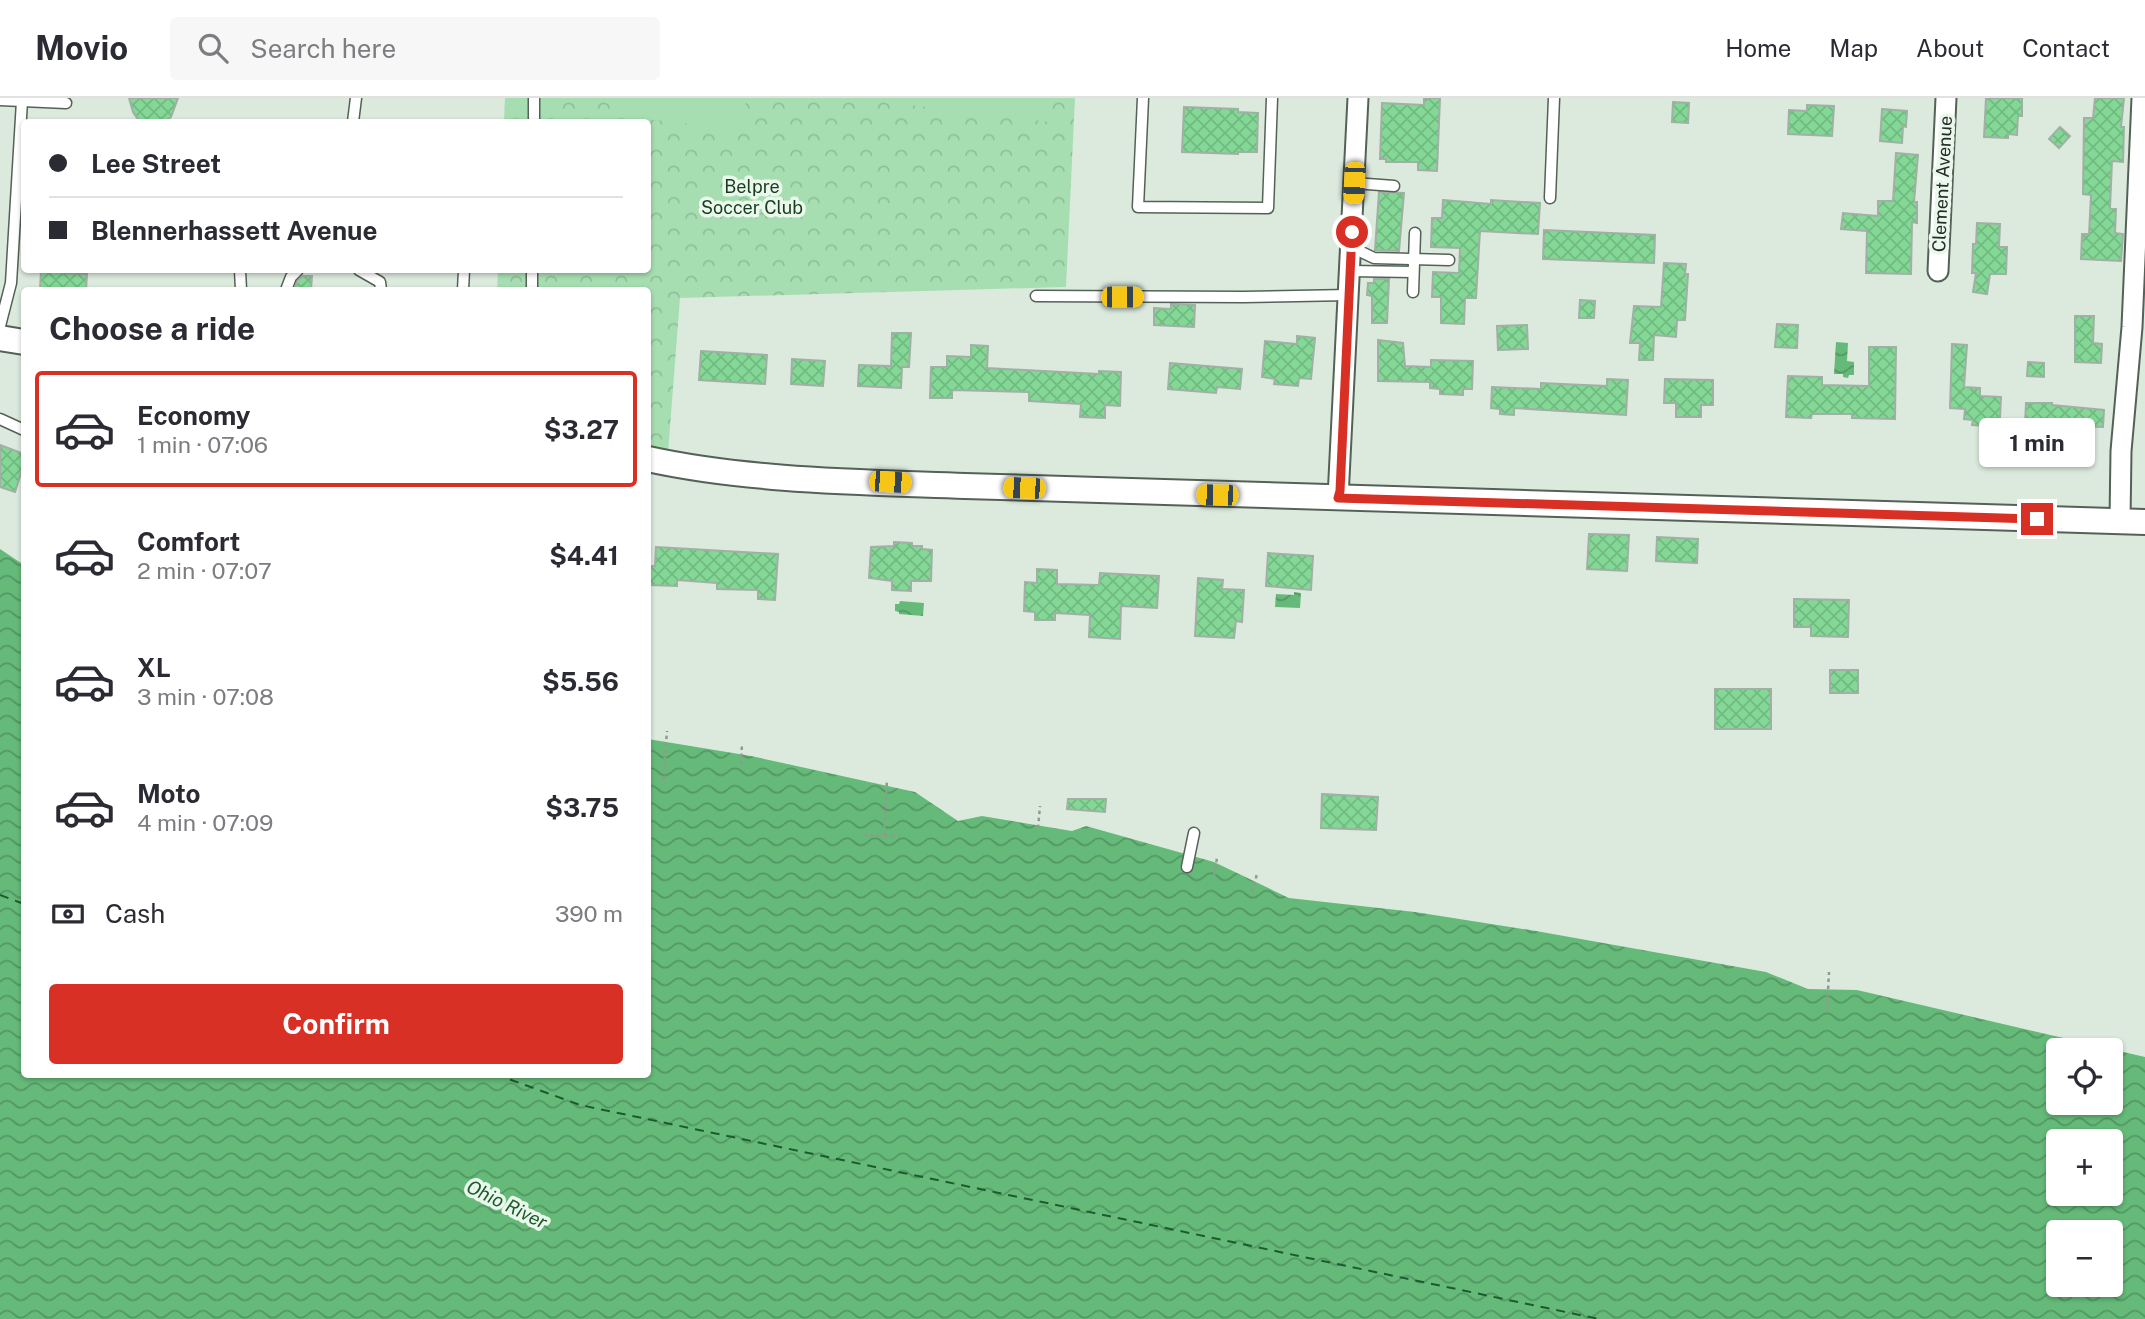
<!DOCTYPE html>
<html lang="en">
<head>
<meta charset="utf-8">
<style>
	body { margin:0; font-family:"Public Sans",sans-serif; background:#f7f7f7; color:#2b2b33; height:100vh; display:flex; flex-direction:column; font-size:26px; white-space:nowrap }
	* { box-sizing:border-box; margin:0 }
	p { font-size:23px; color:#7c7c81 }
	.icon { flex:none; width:38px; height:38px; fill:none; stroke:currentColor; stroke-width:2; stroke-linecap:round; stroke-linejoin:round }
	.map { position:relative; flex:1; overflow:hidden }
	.sheet { position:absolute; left:21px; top:189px; width:630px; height:791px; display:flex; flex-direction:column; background:#fff; border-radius:7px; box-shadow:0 2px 5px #0004 }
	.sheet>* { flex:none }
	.hud { position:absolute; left:21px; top:21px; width:630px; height:154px; border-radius:7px; box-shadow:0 2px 5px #0004; display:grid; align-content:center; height:154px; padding:0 28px; background:#fff }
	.buttons { position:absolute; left:2046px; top:940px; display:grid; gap:14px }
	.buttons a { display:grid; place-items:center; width:77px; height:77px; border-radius:7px; background:#fff; box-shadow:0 2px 5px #0004; font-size:35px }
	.end { position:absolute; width:32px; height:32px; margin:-16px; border:9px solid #d93025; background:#fff; box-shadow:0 0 0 4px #fff }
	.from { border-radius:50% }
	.bubble { position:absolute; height:49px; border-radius:7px; background:#fff; box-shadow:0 2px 5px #0004; font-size:23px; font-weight:700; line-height:49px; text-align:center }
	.car { position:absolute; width:21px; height:42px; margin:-21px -10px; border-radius:9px; box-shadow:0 0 5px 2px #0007; background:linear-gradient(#f5c518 24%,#345 0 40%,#f5c518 0 76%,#345 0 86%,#f5c518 0) }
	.hud b { display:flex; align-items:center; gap:24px; height:66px; font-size:26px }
	.hud b+b { border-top:2px solid #e1e1e2 }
	.hud i { width:18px; height:18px; background:#2b2b33 }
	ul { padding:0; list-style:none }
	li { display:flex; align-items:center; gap:21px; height:116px; margin:0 14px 10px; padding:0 14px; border:4px solid transparent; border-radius:7px }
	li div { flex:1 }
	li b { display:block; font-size:26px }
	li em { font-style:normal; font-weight:700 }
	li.active { border-color:#d93025 }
	li>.icon { width:63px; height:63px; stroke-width:1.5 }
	h2 { padding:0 28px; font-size:32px; line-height:84px }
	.pay { display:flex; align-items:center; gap:18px; height:77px; padding:0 28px; font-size:26px }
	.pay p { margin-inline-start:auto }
	.primary-button { display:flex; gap:14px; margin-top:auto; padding:14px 28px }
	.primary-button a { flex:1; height:80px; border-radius:7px; background:#d93025; color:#fff; font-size:28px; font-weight:700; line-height:80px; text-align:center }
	header { display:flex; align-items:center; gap:42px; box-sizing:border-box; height:98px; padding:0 35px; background:#fff; border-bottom:2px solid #e1e1e2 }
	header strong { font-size:33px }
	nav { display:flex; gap:38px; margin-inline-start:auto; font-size:24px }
	.search { width:490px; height:63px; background:#f7f7f7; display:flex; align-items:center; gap:18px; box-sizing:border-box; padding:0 24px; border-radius:7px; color:#7c7c81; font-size:26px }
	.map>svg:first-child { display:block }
</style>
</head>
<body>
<header>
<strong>Movio</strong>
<div class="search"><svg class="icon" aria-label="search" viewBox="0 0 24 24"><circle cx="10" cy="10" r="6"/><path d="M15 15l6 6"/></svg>Search here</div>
<nav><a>Home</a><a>Map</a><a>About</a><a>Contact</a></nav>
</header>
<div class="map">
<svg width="2145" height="1221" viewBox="0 0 2145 1221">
	<defs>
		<pattern id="park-crowns" width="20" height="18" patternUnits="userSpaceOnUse" patternTransform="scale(1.75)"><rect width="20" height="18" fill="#a7deb1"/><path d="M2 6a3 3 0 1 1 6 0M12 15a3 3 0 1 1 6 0" fill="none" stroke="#90bf98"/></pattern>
		<pattern id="water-waves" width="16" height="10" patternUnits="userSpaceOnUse" patternTransform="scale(1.75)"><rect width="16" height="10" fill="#65ba79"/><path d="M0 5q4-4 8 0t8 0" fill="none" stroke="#539763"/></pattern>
		<pattern id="building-cross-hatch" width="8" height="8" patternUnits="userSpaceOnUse" patternTransform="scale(1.75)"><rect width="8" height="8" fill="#83d896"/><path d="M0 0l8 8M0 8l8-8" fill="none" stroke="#71ba81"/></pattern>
	</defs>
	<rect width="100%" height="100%" fill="#dceade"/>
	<!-- park -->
	<polygon fill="url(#park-crowns)" points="505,0 1075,0 1066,189 680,200 668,355 648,351 648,192 497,192 498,172 648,172 648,24 504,24"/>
	<!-- pitch -->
	<g fill="#a7deb1">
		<polygon points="626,0 746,0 743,31 624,19"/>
		<polygon points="853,0 1052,0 1049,24"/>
	</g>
	<!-- water -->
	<g fill="url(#water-waves)" fill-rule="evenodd">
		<polygon points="1836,244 1848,245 1847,263 1854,264 1854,277 1849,277 1848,280 1843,279 1843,276 1834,276"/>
		<path d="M 0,451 L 24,467 L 24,976 L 648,976 L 648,641 L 751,658 L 915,694 L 958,723 L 982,718 L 1072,733 L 1086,728 L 1214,764 L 1289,800 L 1415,814 L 1536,833 L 1766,874 L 1808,891 L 1857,892 L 2145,959 L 2145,1221 L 0,1221 ZM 2058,952 L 2110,952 L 2110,1004 L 2058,1004 ZM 2058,1043 L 2110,1043 L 2110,1096 L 2058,1096 ZM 2058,1134 L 2110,1134 L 2110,1186 L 2058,1186 Z"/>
		<polygon points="1294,494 1301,495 1300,510 1275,509 1276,496 1294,497"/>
		<polygon points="900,503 924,505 923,518 899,516 899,514 895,513 895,506 899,506"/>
	</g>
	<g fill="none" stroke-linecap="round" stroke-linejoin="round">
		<!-- ferry -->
		<g stroke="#1e5a2f" stroke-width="2" stroke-dasharray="9 7" stroke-linecap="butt">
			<polyline points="0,797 24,806"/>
			<polyline points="495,976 580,1007 1599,1221"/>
		</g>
	</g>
	<!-- building -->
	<g fill="url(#building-cross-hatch)" stroke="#a1b0a4" stroke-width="2">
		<polygon points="129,0 178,0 171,19 163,24 144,24 137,20 133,14"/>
		<polygon points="1424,0 1440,0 1437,73 1418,72 1418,64 1386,64 1386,61 1380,61 1382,5 1424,7"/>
		<polygon points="1986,0 2022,0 2022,18 2018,18 2017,37 2008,36 2008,40 1984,39"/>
		<polygon points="2095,0 2124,0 2121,29 2124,29 2123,64 2112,63 2110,111 2116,111 2115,135 2123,136 2121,163 2081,161 2082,136 2089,136 2091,97 2083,96 2084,20 2093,20"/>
		<polygon points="1673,4 1689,5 1688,25 1672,24"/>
		<polygon points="1807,7 1834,8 1832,38 1788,36 1789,12 1807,13"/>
		<polygon points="1184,9 1238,11 1238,14 1258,15 1257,54 1238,54 1238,56 1182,54"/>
		<polygon points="1882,11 1907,13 1906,29 1903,28 1902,45 1880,43"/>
		<polygon points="2060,29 2070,38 2059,50 2049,41"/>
		<polygon points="1896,55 1918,57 1914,104 1917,104 1917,125 1912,124 1911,176 1866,175 1867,133 1841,131 1843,115 1878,118 1878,103 1893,103"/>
		<polygon points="1379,94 1404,95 1399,153 1375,152"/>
		<polygon points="1443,102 1491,106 1491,102 1540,105 1538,136 1480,133 1476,200 1465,200 1464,226 1441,225 1441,199 1432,199 1433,174 1459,175 1460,150 1431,149 1432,120 1442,120"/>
		<polygon points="1977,125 2000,126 1999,149 2007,149 2006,176 1990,176 1987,196 1973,194 1976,175 1972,175 1973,146 1976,146"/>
		<polygon points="1544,132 1655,137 1654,165 1543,161"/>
		<polygon points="1664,165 1686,166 1685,176 1688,176 1685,222 1677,222 1676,239 1654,237 1653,262 1639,262 1640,245 1630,245 1634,208 1661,209"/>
		<polygon points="41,172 62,172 62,175 87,176 86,192 40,192"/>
		<polygon points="303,178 312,178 311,192 295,192 297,183"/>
		<polygon points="1374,181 1389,181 1387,225 1372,225 1372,198 1367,197 1368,185 1374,185"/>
		<polygon points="1580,202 1595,203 1594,220 1579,220"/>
		<polygon points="1171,206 1195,207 1194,229 1154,227 1154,210 1171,211"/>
		<polygon points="2075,218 2094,218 2093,245 2102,246 2101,265 2075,264"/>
		<polygon points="1777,226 1798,227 1797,250 1775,249"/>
		<polygon points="1527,227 1528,251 1498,252 1497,228"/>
		<polygon points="892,235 911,235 909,269 902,269 901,290 858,288 859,267 891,268"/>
		<polygon points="1297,238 1315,240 1311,281 1299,280 1298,288 1274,286 1275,281 1262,279 1265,243 1297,246"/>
		<polygon points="1378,242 1403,245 1405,268 1431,269 1431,262 1473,263 1472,291 1463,291 1463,297 1440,296 1440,291 1430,290 1430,284 1378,283"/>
		<polygon points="1952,246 1967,247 1964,289 1980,290 1980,298 2001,299 2000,320 1992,320 1992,323 1986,323 1986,328 1972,327 1973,322 1964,321 1965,311 1950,310"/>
		<polygon points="971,247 988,248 987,270 1099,276 1099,273 1121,274 1120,308 1105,307 1105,320 1080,319 1081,306 1029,303 1029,294 952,292 952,300 930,300 931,269 947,269 947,258 971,259"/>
		<polygon points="1869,249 1896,249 1895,321 1852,320 1852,316 1812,316 1811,320 1786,319 1788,278 1822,279 1822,287 1869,288"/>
		<polygon points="701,253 767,257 765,286 699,282"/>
		<polygon points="792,261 825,263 823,288 791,286"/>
		<polygon points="2028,264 2044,265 2044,279 2027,278"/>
		<polygon points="1170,265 1242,271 1240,291 1217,289 1216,295 1168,291"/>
		<polygon points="1607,281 1628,282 1626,317 1514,310 1514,317 1500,316 1500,311 1491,310 1492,289 1541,291 1541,285 1607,288"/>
		<polygon points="1665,281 1713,282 1713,307 1701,307 1701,319 1676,319 1676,305 1664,305"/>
		<polygon points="2026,305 2052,305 2052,307 2104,312 2103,329 2025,326"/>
		<polygon points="0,347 24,356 24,366 15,394 0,389"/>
		<polygon points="1589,436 1629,437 1627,473 1587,471"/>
		<polygon points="1657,439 1698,441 1697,465 1656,463"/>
		<polygon points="894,444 912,445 912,448 922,448 922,451 932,452 931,483 911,483 911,493 892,492 892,483 869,480 871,449 894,448"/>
		<polygon points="656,449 778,456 775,502 758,501 758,492 717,491 717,485 677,482 677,488 648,487 648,468 655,468"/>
		<polygon points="1268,455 1313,458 1311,492 1266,488"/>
		<polygon points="1037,471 1057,472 1057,486 1099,487 1100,475 1159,478 1157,510 1121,508 1120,541 1089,539 1090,517 1055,515 1055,522 1035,522 1035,514 1024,513 1025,484 1037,485"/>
		<polygon points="1198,480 1223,482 1222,491 1244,492 1242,524 1236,523 1234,540 1195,538"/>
		<polygon points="1794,501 1849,502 1848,539 1811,538 1811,529 1794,529"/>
		<rect x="1830" y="572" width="28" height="23"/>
		<rect x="1715" y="591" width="56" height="40"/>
		<polygon points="1322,696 1378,699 1376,732 1321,730"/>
		<polygon points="1068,701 1106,701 1105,714 1067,711"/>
	</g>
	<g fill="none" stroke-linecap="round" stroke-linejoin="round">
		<!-- service casing -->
		<g stroke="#546156" stroke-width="13">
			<g id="service">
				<polyline points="1143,0 1138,109 1268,110 1272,0"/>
				<polyline points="0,2 66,5"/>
				<polyline points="353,24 356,0"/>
				<polyline points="534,24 534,0"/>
				<polyline points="1354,85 1394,88"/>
				<polyline points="1550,100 1554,0"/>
				<polyline points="1351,149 1374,160 1449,162"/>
				<polyline points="240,172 241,192"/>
				<polyline points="359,172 380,184 381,192"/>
				<polyline points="1350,173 1413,174"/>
				<polyline points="286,192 291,179 298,172"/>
				<polyline points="463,192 464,172"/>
				<polyline points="532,192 532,172"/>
				<polyline points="1413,194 1415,135"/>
				<polyline points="1036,198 1244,199 1349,197"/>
				<polyline points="0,228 11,185 22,3"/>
				<polyline points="0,321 24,332"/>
				<polyline points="1187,769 1194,735"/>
			</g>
		</g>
		<!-- minor casing -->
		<g stroke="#546156" stroke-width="23">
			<g id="minor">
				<polyline points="1938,173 1946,0"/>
				<polyline points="1338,400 1358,0"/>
				<polyline points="2120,423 2121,353 2132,229 2142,0"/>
			</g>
		</g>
		<!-- tertiary casing -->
		<g stroke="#546156" stroke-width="28">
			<g id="tertiary">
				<polyline points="0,240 24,244"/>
				<path d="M 648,361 C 748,383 862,384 965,388 L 2145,424"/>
			</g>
		</g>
		<!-- path -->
		<g stroke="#909a91" stroke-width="2.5" stroke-dasharray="3.5 3.5" stroke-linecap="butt">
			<polyline points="741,666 742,645"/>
			<polyline points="663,683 667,633"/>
			<polyline points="1038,730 1040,708"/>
			<polyline points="863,737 900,738"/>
			<polyline points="884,737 887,682"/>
			<polyline points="1214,778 1217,760"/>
			<polyline points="1252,794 1257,776"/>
			<polyline points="1827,912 1829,874"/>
		</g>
		<!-- service -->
		<use href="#service" stroke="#fff" stroke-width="10"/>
		<!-- minor -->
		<use href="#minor" stroke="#fff" stroke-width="19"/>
		<!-- tertiary -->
		<use href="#tertiary" stroke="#fff" stroke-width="24"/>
	</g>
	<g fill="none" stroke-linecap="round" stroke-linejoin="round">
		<!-- route -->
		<polyline stroke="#d93025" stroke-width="9" points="1352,134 1340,393 1338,400 2037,421"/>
	</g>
	<g text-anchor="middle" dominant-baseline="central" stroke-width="7" stroke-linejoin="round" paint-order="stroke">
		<!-- street labels -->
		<g font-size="18" fill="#262b27" stroke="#e9f8eb">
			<text transform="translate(1942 86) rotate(-87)">Clement Avenue</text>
		</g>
		<!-- park labels -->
		<g font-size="18" fill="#183b21" stroke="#e9f8eb">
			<text x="752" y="88">Belpre<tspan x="752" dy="21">Soccer Club</tspan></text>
		</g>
		<!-- water labels -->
		<g font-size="19" font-style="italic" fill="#1e5a2f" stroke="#e9f8eb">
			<text transform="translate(507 1106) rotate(26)">Ohio River</text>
		</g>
	</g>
</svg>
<div class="buttons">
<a><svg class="icon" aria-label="locate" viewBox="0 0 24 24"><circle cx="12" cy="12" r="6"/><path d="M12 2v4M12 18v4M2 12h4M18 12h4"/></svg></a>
<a>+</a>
<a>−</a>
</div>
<i class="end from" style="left:1352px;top:134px"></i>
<i class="end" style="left:2037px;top:421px"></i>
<div class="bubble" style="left:1979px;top:320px;width:116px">1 min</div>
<i class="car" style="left:1354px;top:85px;rotate:183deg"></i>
<i class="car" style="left:1122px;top:199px;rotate:90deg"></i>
<i class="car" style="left:890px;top:384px;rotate:93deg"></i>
<i class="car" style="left:1024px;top:390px;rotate:272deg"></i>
<i class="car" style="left:1217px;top:397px;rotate:271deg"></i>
<div class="hud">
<b><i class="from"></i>Lee Street</b>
<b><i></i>Blennerhassett Avenue</b>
</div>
<section class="sheet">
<h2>Choose a ride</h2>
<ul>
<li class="active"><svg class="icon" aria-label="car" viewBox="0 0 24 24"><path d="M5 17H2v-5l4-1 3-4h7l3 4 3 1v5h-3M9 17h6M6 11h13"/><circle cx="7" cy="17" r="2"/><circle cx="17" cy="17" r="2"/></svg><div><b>Economy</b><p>1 min · 07:06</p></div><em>$3.27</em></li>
<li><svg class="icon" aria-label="car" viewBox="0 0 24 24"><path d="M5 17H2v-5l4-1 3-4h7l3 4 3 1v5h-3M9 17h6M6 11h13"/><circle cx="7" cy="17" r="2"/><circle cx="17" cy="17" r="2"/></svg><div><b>Comfort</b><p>2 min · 07:07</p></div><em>$4.41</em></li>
<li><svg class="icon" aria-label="car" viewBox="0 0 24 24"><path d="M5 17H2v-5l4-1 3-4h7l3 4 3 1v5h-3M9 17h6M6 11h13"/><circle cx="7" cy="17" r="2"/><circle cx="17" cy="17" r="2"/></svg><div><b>XL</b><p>3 min · 07:08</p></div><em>$5.56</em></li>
<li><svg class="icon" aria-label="car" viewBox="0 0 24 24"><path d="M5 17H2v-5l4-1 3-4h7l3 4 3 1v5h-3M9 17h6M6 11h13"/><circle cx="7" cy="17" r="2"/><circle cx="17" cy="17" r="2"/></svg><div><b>Moto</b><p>4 min · 07:09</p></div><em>$3.75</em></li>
</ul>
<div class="pay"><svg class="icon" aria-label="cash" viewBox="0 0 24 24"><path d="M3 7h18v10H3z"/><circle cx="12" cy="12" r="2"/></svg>Cash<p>390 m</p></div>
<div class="primary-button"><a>Confirm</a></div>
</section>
</div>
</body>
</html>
